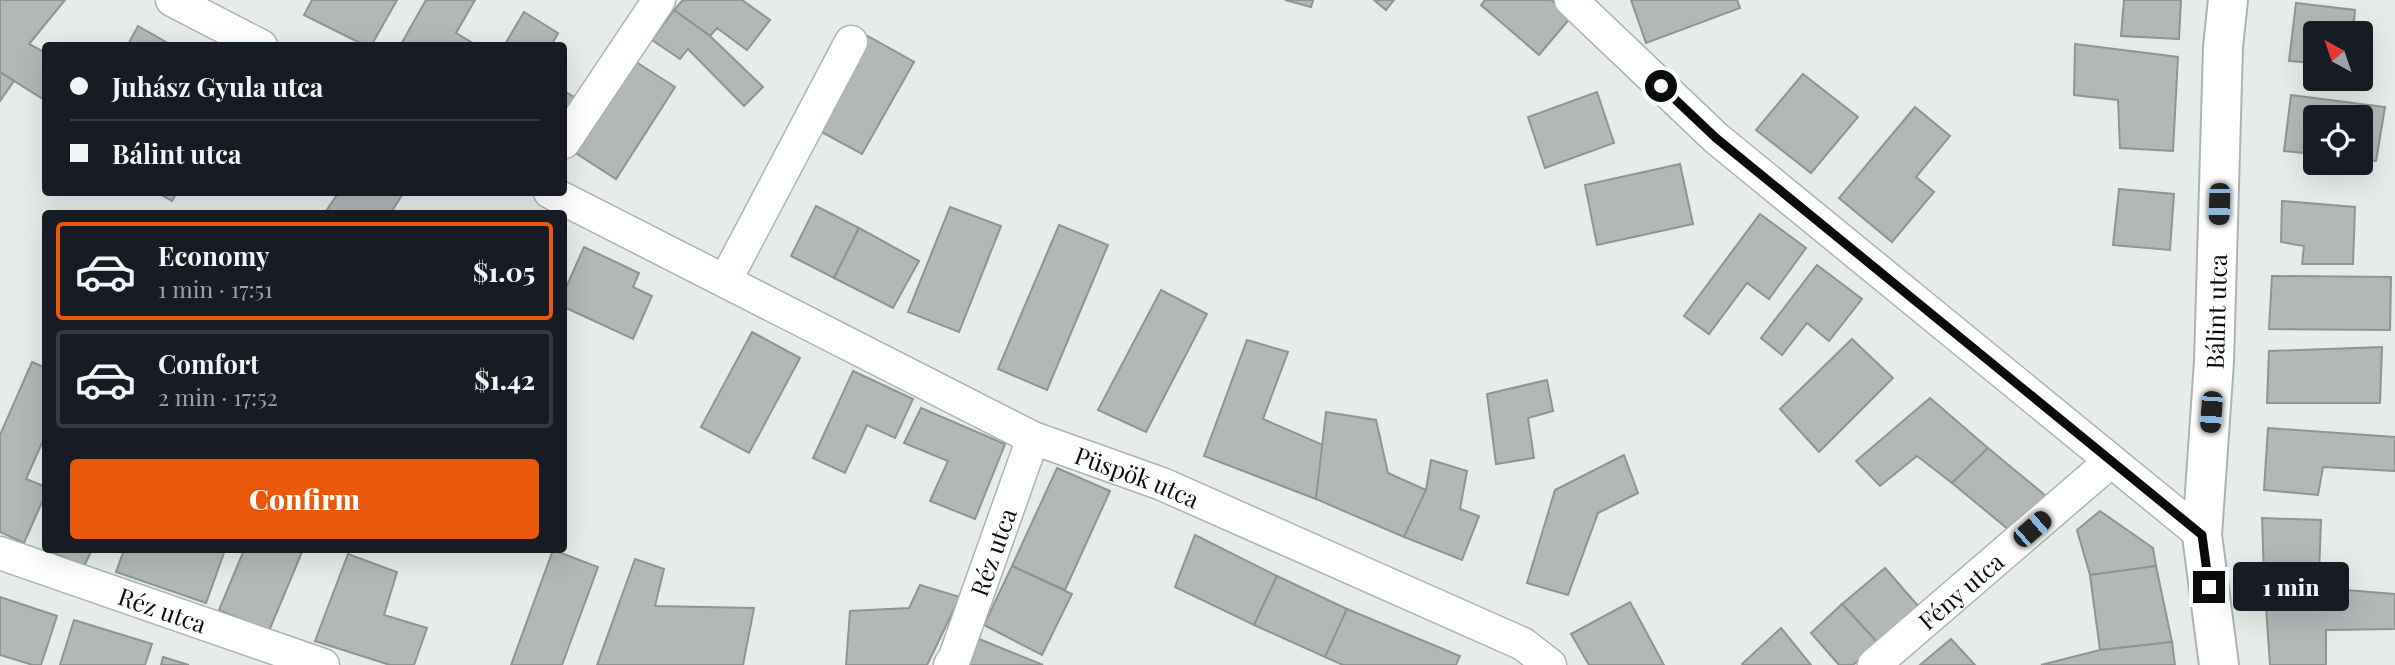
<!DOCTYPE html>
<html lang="en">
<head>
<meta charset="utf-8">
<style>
	body { margin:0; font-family:"Playfair Display",serif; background:#242831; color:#f1f3f6; height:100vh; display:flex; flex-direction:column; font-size:26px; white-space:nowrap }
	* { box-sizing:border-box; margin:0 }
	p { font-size:23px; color:#9ea1a6 }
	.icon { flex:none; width:38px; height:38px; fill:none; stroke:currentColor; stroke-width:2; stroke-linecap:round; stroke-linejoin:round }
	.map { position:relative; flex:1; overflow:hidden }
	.drawer { position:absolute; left:42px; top:210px; width:525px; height:343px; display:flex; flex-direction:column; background:#171b24; border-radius:7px; box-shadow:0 7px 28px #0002 }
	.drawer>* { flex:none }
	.top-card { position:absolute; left:42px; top:42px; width:525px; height:154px; border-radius:7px; box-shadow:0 7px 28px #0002; display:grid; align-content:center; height:154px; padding:0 28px; background:#171b24 }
	.needle { width:46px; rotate:320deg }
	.tools { position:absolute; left:2303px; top:21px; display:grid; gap:14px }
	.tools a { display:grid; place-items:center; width:70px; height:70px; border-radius:7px; background:#171b24; box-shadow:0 7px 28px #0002; font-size:35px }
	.end { position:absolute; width:32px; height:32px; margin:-16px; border:9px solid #0a0c0c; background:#fff; box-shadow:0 0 0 4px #fff }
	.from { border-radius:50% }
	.bubble { position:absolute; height:49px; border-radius:7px; background:#171b24; box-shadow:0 7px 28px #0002; font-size:23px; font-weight:800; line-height:49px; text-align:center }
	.car { position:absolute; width:21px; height:42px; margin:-21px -10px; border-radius:9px; box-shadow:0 0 5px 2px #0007; background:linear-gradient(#222 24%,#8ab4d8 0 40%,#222 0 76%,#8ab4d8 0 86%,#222 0) }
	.top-card b { display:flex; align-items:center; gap:24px; height:66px; font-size:26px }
	.top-card b+b { border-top:2px solid #363941 }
	.top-card i { width:18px; height:18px; background:#f1f3f6 }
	ul { padding:12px 0 0; list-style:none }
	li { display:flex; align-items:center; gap:21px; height:98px; margin:0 14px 10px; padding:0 14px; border:4px solid #363941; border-radius:7px }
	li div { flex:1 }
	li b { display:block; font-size:26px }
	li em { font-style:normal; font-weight:800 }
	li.on { border-color:#ea580c }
	li>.icon { width:63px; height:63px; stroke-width:1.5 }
	.button { display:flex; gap:14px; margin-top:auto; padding:14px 28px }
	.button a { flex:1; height:80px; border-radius:7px; background:#ea580c; color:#fff; font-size:28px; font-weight:800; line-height:80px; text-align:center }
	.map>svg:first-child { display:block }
</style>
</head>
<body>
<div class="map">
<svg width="2395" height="665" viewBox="0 0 2395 665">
	<rect width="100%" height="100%" fill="#e5ecea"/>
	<!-- building -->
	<g fill="#b2b8b7" stroke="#8e9492" stroke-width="2">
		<polygon points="0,0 65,0 29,44 46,53 46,101 0,72"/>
		<polygon points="312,0 397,0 371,46 366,46 304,15"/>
		<polygon points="426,0 475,0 456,33 478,46 400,46"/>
		<polygon points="683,0 742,0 770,20 747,50 717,28 710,36 674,10"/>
		<polygon points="1285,0 1313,0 1311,7"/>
		<polygon points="1374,0 1394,0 1386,10"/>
		<polygon points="1485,0 1551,0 1571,17 1539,55 1481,5"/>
		<polygon points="1631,0 1737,0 1740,8 1646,43"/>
		<polygon points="2124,0 2181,0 2179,39 2121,36"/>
		<polygon points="2296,3 2355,10 2353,33 2315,33 2315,63 2289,61"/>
		<polygon points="674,10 710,36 763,87 744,106 688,49 680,59 652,40"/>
		<polygon points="524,12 558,33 551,46 504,46"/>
		<polygon points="138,26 173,46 127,46"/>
		<polygon points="868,36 914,62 862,154 816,129"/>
		<polygon points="2075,44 2178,57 2173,151 2120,148 2118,100 2074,95"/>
		<polygon points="633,60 675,87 616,179 574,152"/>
		<polygon points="0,72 14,81 0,101"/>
		<polygon points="1803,74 1858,117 1811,173 1756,130"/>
		<polygon points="564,91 576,98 564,119"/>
		<polygon points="1597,92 1614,143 1545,168 1528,117"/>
		<polygon points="2291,95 2385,107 2376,161 2361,160 2361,117 2315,117 2315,154 2284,151"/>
		<polygon points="1915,107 1950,136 1916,177 1934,192 1892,242 1839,198"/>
		<polygon points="1680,164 1693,224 1597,245 1585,185"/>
		<polygon points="2119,189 2174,194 2170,250 2113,245"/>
		<polygon points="156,192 177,192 172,201"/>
		<polygon points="339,192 404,192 390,214 324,214"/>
		<polygon points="2282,201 2355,207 2353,264 2302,264 2304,246 2281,242"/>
		<polygon points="816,206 859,228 834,278 791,256"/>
		<polygon points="950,207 1001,226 959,332 908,312"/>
		<polygon points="1760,214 1806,248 1769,299 1747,283 1709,334 1684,316"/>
		<polygon points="1059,225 1108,245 1047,390 998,369"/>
		<polygon points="859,228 919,261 893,308 834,278"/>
		<polygon points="584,247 639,273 633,287 652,296 633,339 564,307 564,292"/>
		<polygon points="1817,265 1862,299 1829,341 1807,323 1782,355 1761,338"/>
		<polygon points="2272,276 2391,277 2390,330 2269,329"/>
		<polygon points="1161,290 1207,314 1146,432 1098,410"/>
		<polygon points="752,332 800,358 749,453 701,427"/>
		<polygon points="1852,339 1893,378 1819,452 1780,409"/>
		<polygon points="1247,340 1288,352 1263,419 1323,445 1316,499 1204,456"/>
		<polygon points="2382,347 2380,403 2267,403 2269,351"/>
		<polygon points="32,362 46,368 46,434 26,479 46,487 46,493 24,543 0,532 0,435"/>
		<polygon points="853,371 913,399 895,438 867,425 845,473 813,458"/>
		<polygon points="1547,380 1553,411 1528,418 1534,458 1496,464 1487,394"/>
		<polygon points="1930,398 1988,448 1952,483 1917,456 1880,486 1856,461"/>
		<polygon points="921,408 1005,444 975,519 930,501 948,461 904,443"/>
		<polygon points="1326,412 1376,420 1388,473 1426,490 1404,537 1316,499"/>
		<polygon points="2268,428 2395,437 2395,471 2323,467 2318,495 2264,490"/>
		<polygon points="1988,448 2046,496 2009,530 1952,483"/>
		<polygon points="1624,455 1638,493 1598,513 1568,595 1527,583 1555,490"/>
		<polygon points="1431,460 1467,471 1460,509 1479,516 1462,560 1404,537 1426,490"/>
		<polygon points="1057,468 1110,491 1065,590 1012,566"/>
		<polygon points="2100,511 2153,548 2156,566 2090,575 2077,530"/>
		<polygon points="2262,518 2321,520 2319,574 2264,575"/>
		<polygon points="1195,535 1277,576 1254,625 1175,587"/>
		<polygon points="46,550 92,550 84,566"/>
		<polygon points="124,550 225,550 206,603 116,572"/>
		<polygon points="244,550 297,550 302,552 269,631 219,610"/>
		<polygon points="553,550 598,567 562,665 511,665"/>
		<polygon points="348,554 397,572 384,615 427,628 414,665 390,665 315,641"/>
		<polygon points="635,559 664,569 655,606 754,608 743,665 597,665"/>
		<polygon points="1012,566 1072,594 1042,655 984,625"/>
		<polygon points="2156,566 2172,642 2100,650 2090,575"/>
		<polygon points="1885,568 1919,607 1878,643 1842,604"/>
		<polygon points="1277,576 1347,609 1325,657 1254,625"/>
		<polygon points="920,585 960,597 927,665 846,665 850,611 909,608"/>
		<polygon points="2309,587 2395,594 2395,629 2326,630 2326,665 2270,665 2265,592"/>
		<polygon points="0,597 57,616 41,665 33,665 0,655"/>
		<polygon points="1630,602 1664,665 1589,665 1571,634"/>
		<polygon points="1842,604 1878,643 1853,665 1839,665 1811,633"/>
		<polygon points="1347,609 1460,656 1456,665 1343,665 1325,657"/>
		<polygon points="74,620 152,644 145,665 60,665"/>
		<polygon points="1781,628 1811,665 1743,665 1742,664"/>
		<polygon points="979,639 1043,665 967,665"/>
		<polygon points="1951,639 1975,665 1920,665"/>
		<polygon points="2172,642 2175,665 2041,665 2100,650"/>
		<polygon points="163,657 189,665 161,665"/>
	</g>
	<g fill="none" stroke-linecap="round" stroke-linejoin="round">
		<!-- minor casing -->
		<g stroke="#adb3b2" stroke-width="35">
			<g id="minor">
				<polyline points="172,0 261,46"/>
				<polyline points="1571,0 1716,138 2202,535"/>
				<polyline points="564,142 659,0"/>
				<path id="s1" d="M 550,192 L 1033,438 L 1162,484 L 1523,644 L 1550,665"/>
				<polyline points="725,281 851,42"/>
				<path id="s2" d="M 0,553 L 323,665"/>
				<path id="s3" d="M 950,665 L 955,657 L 1033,438"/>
				<path id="s4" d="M 1874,665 L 2111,461"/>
			</g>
		</g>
		<!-- tertiary casing -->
		<g stroke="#adb3b2" stroke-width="42">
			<g id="tertiary">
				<path id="s5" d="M 2219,665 L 2202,535 L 2214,362 L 2223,47 L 2228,0"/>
			</g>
		</g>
		<!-- minor -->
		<use href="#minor" stroke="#fff" stroke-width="32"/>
		<!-- tertiary -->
		<use href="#tertiary" stroke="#fff" stroke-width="38"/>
	</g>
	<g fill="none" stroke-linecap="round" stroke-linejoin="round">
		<!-- route -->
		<polyline stroke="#0a0c0c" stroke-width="9" points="1661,86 1716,138 2202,535 2209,587"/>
	</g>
	<g text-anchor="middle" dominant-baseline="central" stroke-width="6" stroke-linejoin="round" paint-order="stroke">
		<!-- street labels -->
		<g font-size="24" fill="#0a0c0c" stroke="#f2f9f8">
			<text stroke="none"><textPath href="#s5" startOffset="355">Bálint utca</textPath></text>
			<text stroke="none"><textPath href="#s1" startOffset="653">Püspök utca</textPath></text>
			<text stroke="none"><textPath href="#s3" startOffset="121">Réz utca</textPath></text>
			<text stroke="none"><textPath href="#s4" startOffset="114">Fény utca</textPath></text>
			<text stroke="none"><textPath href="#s2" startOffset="172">Réz utca</textPath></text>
		</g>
	</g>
</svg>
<div class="tools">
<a><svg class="needle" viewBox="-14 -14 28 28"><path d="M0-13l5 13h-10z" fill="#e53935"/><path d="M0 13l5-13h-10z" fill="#9ea1a6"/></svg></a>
<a><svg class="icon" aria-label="locate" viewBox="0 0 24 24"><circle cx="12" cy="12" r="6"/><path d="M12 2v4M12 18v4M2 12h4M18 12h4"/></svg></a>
</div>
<i class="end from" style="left:1661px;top:86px"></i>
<i class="end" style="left:2209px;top:587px"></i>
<div class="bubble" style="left:2233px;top:562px;width:116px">1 min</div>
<i class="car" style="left:2219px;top:204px;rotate:182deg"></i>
<i class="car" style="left:2211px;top:412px;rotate:184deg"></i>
<i class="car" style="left:2032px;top:529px;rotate:49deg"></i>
<div class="top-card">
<b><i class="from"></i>Juhász Gyula utca</b>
<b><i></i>Bálint utca</b>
</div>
<section class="drawer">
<ul>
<li class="on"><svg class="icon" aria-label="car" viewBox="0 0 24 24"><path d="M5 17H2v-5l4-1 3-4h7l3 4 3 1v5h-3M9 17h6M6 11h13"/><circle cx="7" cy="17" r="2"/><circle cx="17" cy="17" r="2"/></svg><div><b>Economy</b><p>1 min · 17:51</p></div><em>$1.05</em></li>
<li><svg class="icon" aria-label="car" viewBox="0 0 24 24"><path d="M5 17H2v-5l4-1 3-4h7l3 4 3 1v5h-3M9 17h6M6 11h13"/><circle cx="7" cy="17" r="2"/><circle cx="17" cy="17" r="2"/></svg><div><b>Comfort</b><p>2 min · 17:52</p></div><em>$1.42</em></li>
</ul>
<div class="button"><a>Confirm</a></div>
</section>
</div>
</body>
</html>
